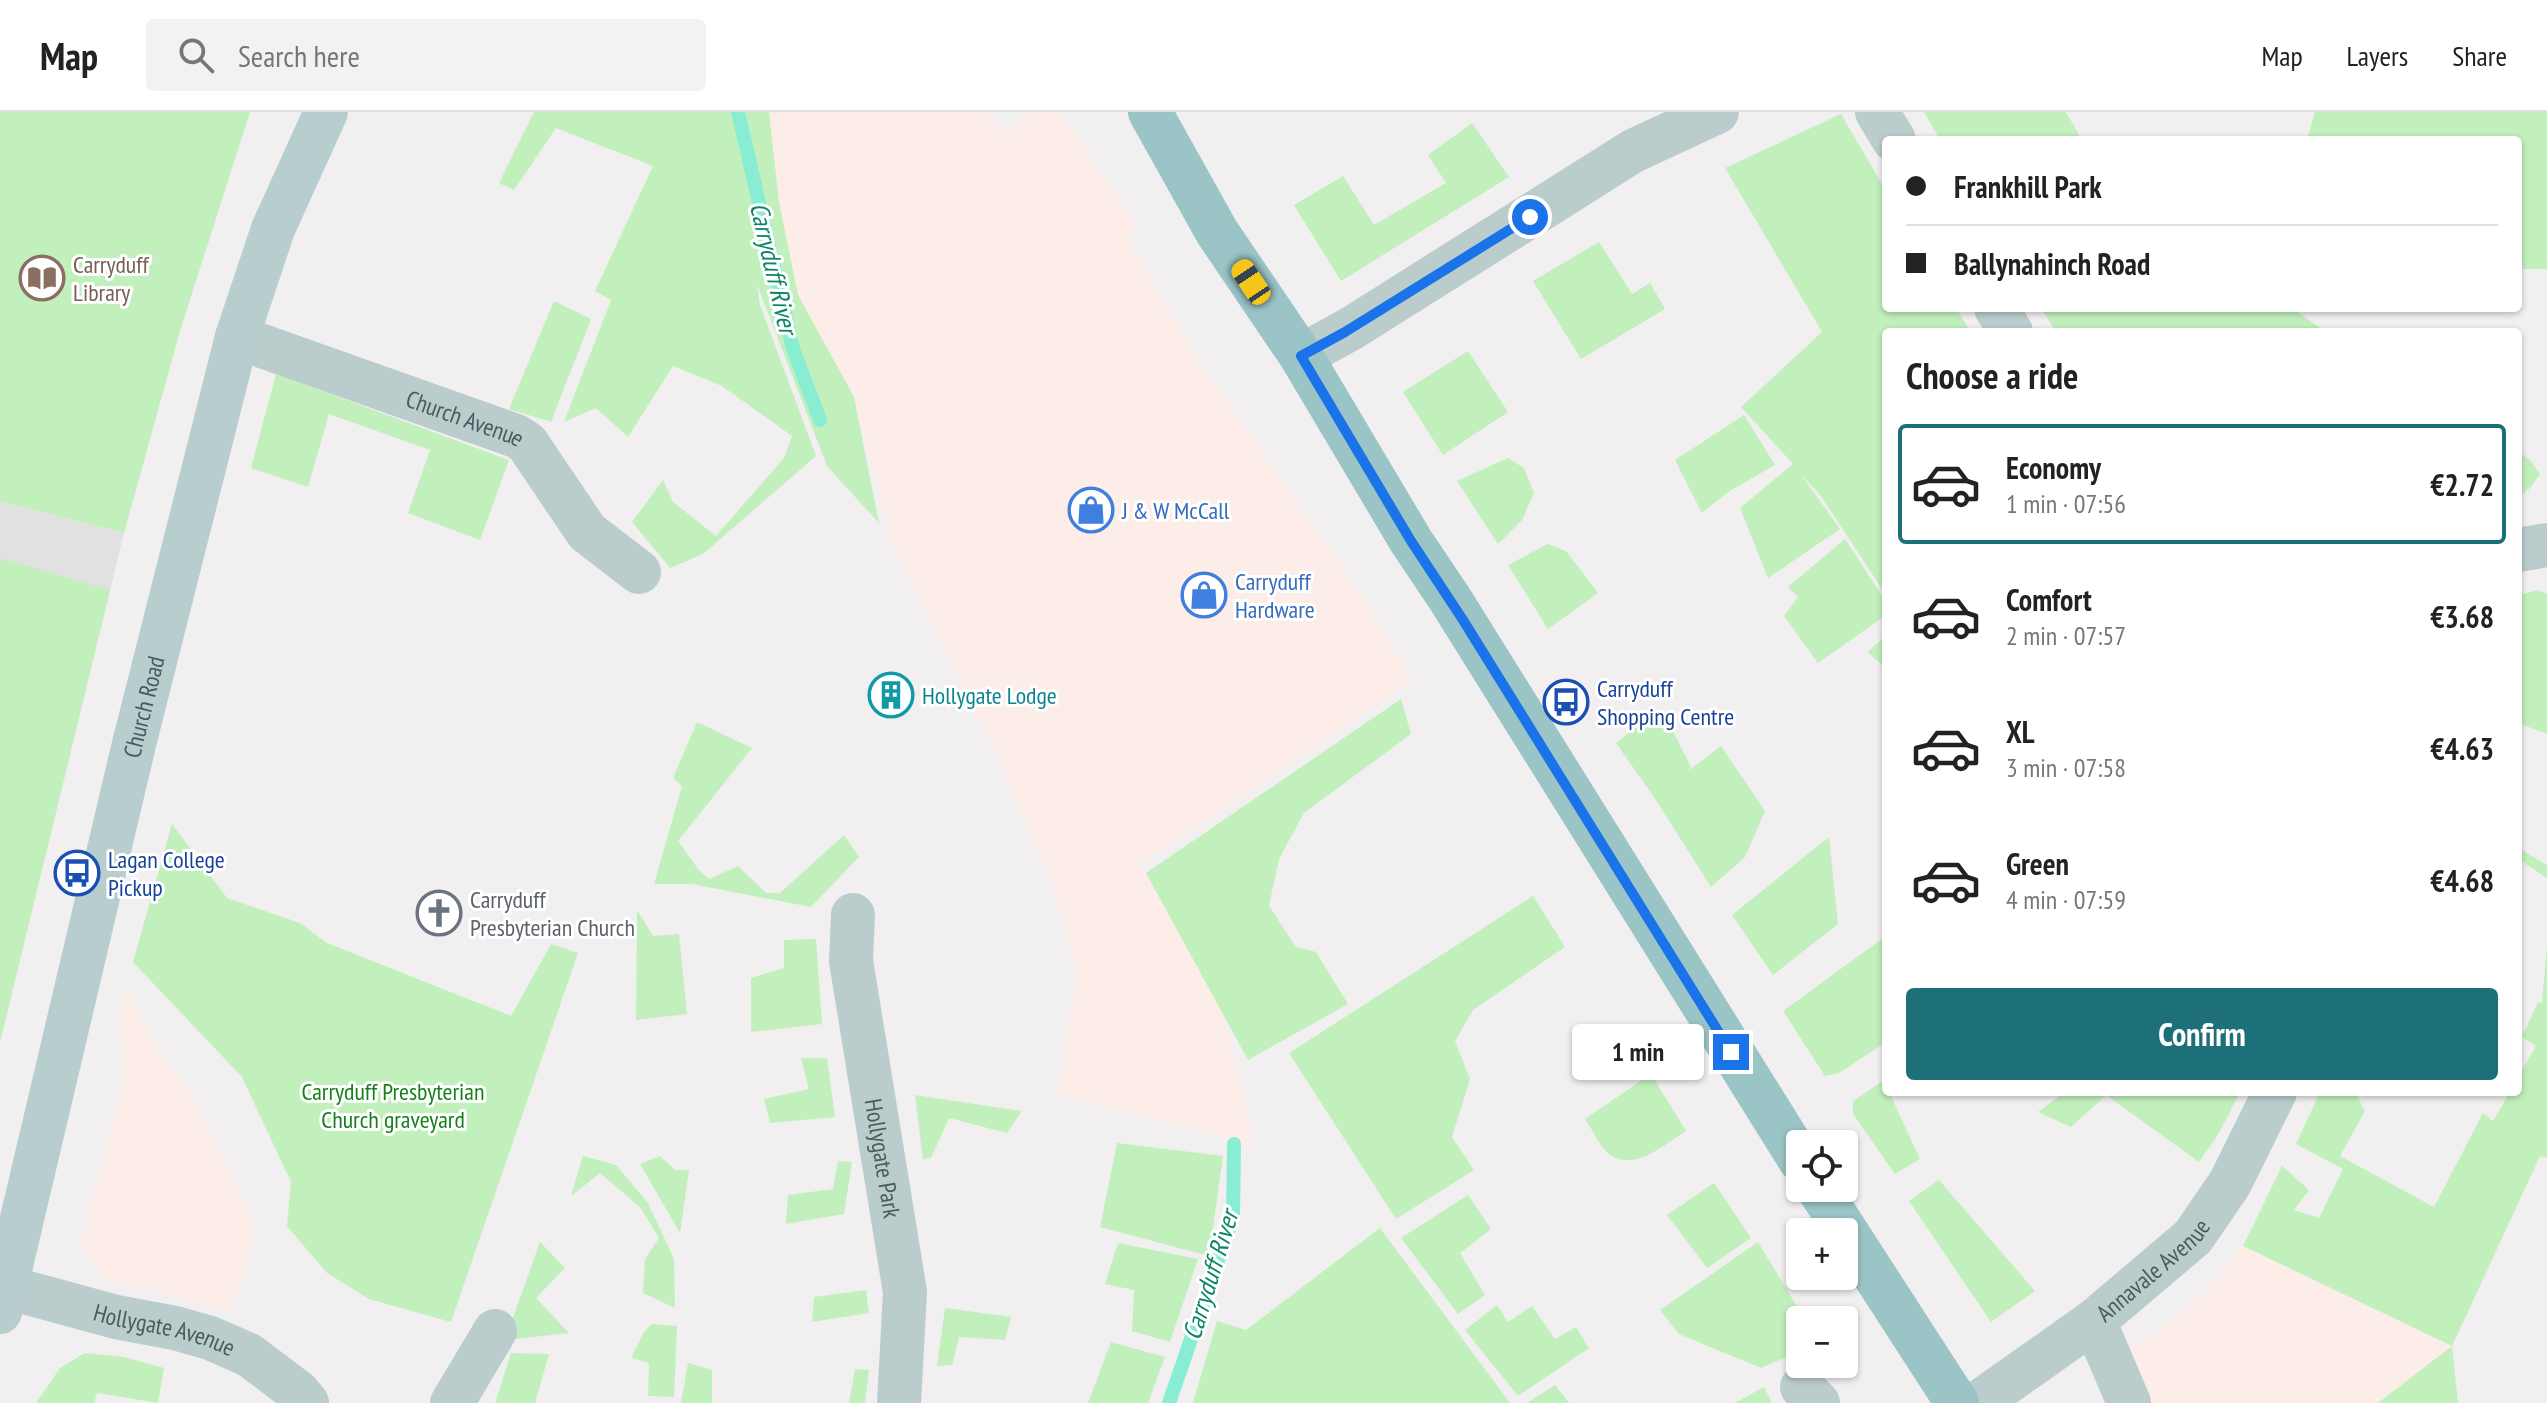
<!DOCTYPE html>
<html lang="en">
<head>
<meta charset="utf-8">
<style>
	body { margin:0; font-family:"PT Sans Narrow",sans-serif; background:#f2f2f2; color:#222; height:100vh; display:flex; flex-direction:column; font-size:30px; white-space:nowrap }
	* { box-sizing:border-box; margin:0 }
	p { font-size:26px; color:#767676 }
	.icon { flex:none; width:44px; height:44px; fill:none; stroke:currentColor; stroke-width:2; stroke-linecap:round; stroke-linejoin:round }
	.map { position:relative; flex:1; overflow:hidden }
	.details { position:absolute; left:1882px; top:216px; width:640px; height:768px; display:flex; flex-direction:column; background:#fff; border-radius:8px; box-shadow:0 2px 6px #0004 }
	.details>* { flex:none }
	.guide { position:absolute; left:1882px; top:24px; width:640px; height:176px; border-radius:8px; box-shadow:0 2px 6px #0004; display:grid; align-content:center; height:176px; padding:0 24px; background:#fff }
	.controls { position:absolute; left:1786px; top:1018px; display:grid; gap:16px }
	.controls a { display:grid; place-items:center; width:72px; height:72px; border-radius:8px; background:#fff; box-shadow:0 2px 6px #0004; font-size:40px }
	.end { position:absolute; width:36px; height:36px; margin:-18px; border:10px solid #1a73e8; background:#fff; box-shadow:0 0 0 4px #fff }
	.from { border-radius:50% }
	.bubble { position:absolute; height:56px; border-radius:8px; background:#fff; box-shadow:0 2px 6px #0004; font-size:26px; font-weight:700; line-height:56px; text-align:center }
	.car { position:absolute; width:24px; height:48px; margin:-24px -12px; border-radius:10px; box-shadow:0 0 6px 2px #0007; background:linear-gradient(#f5c518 24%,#345 0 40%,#f5c518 0 76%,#345 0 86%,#f5c518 0) }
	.guide b { display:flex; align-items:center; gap:28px; height:76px; font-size:30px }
	.guide b+b { border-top:2px solid #e0e0e0 }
	.guide i { width:20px; height:20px; background:#222 }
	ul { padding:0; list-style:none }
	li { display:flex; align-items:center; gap:24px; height:120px; margin:0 16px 12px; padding:0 8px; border:4px solid transparent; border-radius:8px }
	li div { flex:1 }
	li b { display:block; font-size:30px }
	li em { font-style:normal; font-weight:700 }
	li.selected { border-color:#1d7079 }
	li>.icon { width:72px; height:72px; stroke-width:1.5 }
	h2 { padding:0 24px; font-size:36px; line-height:96px }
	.primary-button { display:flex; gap:16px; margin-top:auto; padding:16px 24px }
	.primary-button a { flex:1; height:92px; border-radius:8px; background:#1d7079; color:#fff; font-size:32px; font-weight:700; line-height:92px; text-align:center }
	header { display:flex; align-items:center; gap:48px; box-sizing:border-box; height:112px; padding:0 40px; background:#fff; border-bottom:2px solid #e0e0e0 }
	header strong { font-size:38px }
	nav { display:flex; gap:44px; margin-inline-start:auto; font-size:28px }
	.search { width:560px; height:72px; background:#f2f2f2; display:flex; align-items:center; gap:20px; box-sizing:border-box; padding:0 28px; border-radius:8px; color:#767676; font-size:30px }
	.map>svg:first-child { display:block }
</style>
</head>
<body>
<header>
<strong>Map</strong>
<div class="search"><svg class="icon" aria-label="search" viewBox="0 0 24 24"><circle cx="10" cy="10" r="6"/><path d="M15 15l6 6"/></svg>Search here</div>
<nav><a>Map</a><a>Layers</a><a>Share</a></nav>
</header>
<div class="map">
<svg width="2547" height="1291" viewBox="0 0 2547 1291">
	<rect width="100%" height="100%" fill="#f1eff0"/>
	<!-- commercial -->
	<g fill="#fcede8">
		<polygon points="769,0 986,0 1008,21 1029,0 1059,0 1137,113 1127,127 1198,248 1358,478 1413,568 1140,753 1199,851 1225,908 1255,1034 1057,981 1077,861 1050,764 970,586 894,438 859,304 798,183 779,90"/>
		<polygon points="127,877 158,938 193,983 253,1112 253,1125 246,1158 229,1200 165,1181 107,1168 80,1133 124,966 121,892"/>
		<polygon points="2243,1134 2452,1234 2378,1291 2135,1291 2109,1247 2162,1216 2210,1175"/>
	</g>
	<!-- education -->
	<polygon fill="#e2e1e2" points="0,389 124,421 0,930"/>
	<!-- green -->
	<g fill="#c1f0bc">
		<polygon points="0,0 250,0 180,219 124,421 0,389"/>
		<polygon points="534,0 769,0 779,90 798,183 854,285 879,411 827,354 757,172 760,193 816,344 703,442 670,456 632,410 663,368 673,390 716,424 784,346 792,324 722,274 673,254 628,325 596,296 564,310 611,188 595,179 653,54 556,16 514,78 499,71"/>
		<polygon points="1924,0 2066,0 2082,28 1940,28"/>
		<polygon points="2315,0 2547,0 2547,157 2518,157 2518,28 2307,28"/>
		<polygon points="1841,2 1886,79 1886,196 1956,196 1971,220 1886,220 1886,483 1821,384 1800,361 1840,417 1768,466 1740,396 1793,352 1741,295 1822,220 1725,56"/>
		<polygon points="1472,11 1509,65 1341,169 1294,93 1343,64 1374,113 1446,71 1428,43"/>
		<polygon points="1599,130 1632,182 1650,171 1665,197 1581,247 1533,169"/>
		<polygon points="554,189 591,207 551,310 509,297"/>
		<polygon points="2041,196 2292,196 2326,220 2056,220"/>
		<polygon points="1468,239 1508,300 1443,343 1403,280"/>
		<polygon points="276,262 509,348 480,428 408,401 430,338 329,302 308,375 251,356"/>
		<polygon points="1744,303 1775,353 1728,380 1702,401 1675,348"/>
		<polygon points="2518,339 2530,348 2540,362 2530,376 2518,385"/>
		<polygon points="1508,346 1524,356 1534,381 1522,408 1498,432 1457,369"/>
		<polygon points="1845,427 1886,490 1886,503 1818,551 1784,504 1798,485 1788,475"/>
		<polygon points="1548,432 1566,439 1598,481 1548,517 1508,453"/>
		<polygon points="0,446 110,478 0,930"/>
		<polygon points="2537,478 2547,482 2547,622 2518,611 2518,484"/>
		<polygon points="1886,523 1886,557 1868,540"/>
		<polygon points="1401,587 1411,622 1304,701 1279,747 1269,794 1296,835 1316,840 1348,892 1248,948 1146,761"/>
		<polygon points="1648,605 1673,619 1691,655 1688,659 1721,634 1765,699 1745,745 1711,775 1654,685 1616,631"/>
		<polygon points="697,610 752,636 678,729 698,757 709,767 738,754 766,781 780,781 844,723 859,745 811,795 692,772 654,772 682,674 673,666"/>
		<polygon points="172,712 227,786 300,811 327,831 511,904 551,832 578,841 451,1210 369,1187 327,1161 287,1114 291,1070 242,965 133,850"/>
		<polygon points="1829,725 1838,812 1773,863 1732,803"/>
		<polygon points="2518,736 2547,753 2547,766 2518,747"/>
		<polygon points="1533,784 1565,835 1473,898 1455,929 1470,967 1452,1025 1474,1058 1396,1107 1289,941"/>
		<polygon points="637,798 653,824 679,822 687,902 636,908"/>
		<polygon points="1886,824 1886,930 1839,961 1825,964 1783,899"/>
		<polygon points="816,827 822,912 751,920 751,866 784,856 784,828"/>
		<polygon points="2547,834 2547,1046 2540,1044 2452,1234 2458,1291 2378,1291 2452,1234 2243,1134 2282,1054 2309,1078 2294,1098 2319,1106 2343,1057 2296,1032 2320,980 2355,980 2365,999 2340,1044 2434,1095 2483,1001 2493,1009 2510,980 2518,980 2518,965 2536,934 2522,925 2538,890 2542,891"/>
		<polygon points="801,946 827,946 835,1005 770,1011 764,987 809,977"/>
		<path d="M 1651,962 L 1686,1019 C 1665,1032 1631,1063 1607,1040 C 1598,1031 1592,1017 1585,1007 Z"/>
		<polygon points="1886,967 1886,980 1892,980 1890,982 1920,1047 1895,1062 1853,1002 1853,989"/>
		<polygon points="2065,980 2240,980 2219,1021 2199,1050 2106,983 2071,1015 2038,1000"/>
		<polygon points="915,983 1022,999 1007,1021 949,1006 931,1046 923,1047"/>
		<polygon points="1117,1031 1223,1044 1209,1144 1100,1115"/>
		<polygon points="583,1044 616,1053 648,1091 674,1147 675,1196 643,1181 645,1147 659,1126 640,1095 600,1061 571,1084"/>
		<polygon points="660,1044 675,1058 689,1058 680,1121 640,1052"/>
		<polygon points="838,1049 852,1050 844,1102 786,1112 788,1083 833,1077"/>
		<polygon points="1939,1068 2035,1179 1991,1210 1909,1089"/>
		<polygon points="1714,1071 1751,1126 1707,1156 1667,1103"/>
		<polygon points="1468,1083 1491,1117 1460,1141 1485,1183 1458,1202 1401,1126"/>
		<polygon points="1380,1116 1510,1291 1193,1291 1217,1209 1246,1218"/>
		<polygon points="540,1130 565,1156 536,1186 569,1221 505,1228"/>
		<polygon points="1758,1130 1805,1208 1800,1208 1800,1239 1761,1256 1679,1222 1660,1198"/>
		<polygon points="1118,1131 1198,1147 1170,1230 1132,1219 1134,1178 1105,1172"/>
		<polygon points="866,1178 869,1201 812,1210 814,1185"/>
		<polygon points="1497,1193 1508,1210 1532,1194 1555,1227 1576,1215 1589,1236 1518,1284 1465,1218"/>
		<polygon points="945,1196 1011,1205 1005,1228 959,1225 952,1253 937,1254"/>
		<polygon points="652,1212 677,1214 674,1285 648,1284 649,1251 631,1246 644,1220"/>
		<polygon points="1111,1230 1165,1245 1148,1291 1088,1291"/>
		<polygon points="85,1241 124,1245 164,1256 158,1291 97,1281 94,1291 36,1291 60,1256"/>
		<polygon points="511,1241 549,1242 535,1291 495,1291"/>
		<polygon points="688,1251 712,1258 712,1291 681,1291"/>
		<polygon points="855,1257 869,1258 865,1291 849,1291"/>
		<polygon points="1555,1273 1569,1291 1527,1291"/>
		<polygon points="1764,1275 1772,1291 1735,1291"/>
	</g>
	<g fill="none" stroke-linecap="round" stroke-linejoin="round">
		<!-- stream -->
		<g stroke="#89edd3" stroke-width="14">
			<polyline points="738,0 793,237 820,308"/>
			<polyline points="1169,1291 1233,1105 1234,1032"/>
		</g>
		<!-- minor -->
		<g stroke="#bacccc" stroke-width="44">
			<polyline points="1877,0 1894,28"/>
			<polyline points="1996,196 2011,220"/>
			<path id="s1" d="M 237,225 L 516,324 L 527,331 L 587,420 L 639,460"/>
			<polyline points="1301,244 1352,216 1633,39 1717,0"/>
			<polyline points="2518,438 2547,433"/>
			<path id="s2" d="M 853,803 L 851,849 L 905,1180 L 899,1291"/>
			<path id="s3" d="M 6,1175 L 116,1205 L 175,1216 L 210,1226 L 249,1243 L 298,1280 L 307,1291"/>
			<polyline points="2094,1209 2129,1291"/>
			<polyline points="1802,1275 1818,1291"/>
			<polyline points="452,1291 495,1219"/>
			<path id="s4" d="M 1978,1291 L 2094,1209 L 2193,1125 L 2230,1071 L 2275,980"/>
		</g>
		<!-- secondary -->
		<path stroke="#b7cdce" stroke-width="44" id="s5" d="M 0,1200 L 134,632 L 237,225 L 273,117 L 326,0"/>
		<!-- trunk -->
		<g stroke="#9ac4c6" stroke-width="44">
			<polyline points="1150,0 1217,120 1301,244 1411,429 1450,487 1800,1048"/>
			<polyline points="1818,1076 1957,1291"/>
		</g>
	</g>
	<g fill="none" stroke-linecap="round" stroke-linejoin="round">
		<!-- route -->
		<polyline stroke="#1a73e8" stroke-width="10" points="1530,105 1345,220 1301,244 1411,429 1463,508 1731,940"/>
	</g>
	<!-- icons -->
	<defs>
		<g id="library-ring" transform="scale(2.3)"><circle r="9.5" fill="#fff" stroke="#8d6e63" stroke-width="1.5"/><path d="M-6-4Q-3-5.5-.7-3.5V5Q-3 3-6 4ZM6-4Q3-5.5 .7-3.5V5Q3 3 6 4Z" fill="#8d6e63"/></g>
		<g id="shop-ring" transform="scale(2.3)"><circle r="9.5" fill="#fff" stroke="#3f7fe0" stroke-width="1.5"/><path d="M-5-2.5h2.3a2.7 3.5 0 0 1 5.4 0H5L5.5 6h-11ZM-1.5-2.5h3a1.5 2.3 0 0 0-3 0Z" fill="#3f7fe0"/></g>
		<g id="building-ring" transform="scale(2.3)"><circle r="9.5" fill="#fff" stroke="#0f9aa8" stroke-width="1.5"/><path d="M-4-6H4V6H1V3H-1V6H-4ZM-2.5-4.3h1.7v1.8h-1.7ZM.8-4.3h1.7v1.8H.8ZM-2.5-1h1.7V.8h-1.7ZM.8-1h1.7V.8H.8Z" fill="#0f9aa8"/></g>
		<g id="bus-ring" transform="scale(2.3)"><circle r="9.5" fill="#fff" stroke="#1a4fb4" stroke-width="1.5"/><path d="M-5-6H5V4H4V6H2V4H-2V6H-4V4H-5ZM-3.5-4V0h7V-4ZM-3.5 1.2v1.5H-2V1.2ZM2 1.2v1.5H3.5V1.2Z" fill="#1a4fb4"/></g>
		<g id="church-ring" transform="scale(2.3)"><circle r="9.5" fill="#fff" stroke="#6b7280" stroke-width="1.5"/><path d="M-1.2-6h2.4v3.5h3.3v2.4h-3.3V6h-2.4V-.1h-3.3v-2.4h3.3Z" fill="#6b7280"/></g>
	</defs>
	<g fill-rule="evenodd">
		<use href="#library-ring" x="42" y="166"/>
		<use href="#shop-ring" x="1091" y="398"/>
		<use href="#shop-ring" x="1204" y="483"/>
		<use href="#building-ring" x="891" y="583"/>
		<use href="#bus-ring" x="1566" y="590"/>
		<use href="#bus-ring" x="77" y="761"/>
		<use href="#church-ring" x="439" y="801"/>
	</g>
	<g text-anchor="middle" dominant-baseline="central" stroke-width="6" stroke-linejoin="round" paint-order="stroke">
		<!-- education labels -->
		<g font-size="24" fill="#785e54" stroke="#fff" text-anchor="start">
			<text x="73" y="152">Carryduff<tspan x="73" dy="28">Library</tspan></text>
		</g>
		<!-- street labels -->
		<g font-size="24" fill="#475c5d" stroke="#fff">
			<text stroke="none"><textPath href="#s1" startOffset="242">Church Avenue</textPath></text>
			<text stroke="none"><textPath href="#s5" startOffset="622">Church Road</textPath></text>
			<text stroke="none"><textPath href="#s2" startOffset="246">Hollygate Park</textPath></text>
			<text stroke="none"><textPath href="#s4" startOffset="220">Annavale Avenue</textPath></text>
			<text stroke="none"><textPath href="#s3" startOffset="164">Hollygate Avenue</textPath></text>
		</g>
		<!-- shop labels -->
		<g font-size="24" fill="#366cbe" stroke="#fff" text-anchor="start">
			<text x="1122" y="398">J &amp; W McCall</text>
			<text x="1235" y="469">Carryduff<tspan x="1235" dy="28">Hardware</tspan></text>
		</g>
		<!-- transit labels -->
		<g font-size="24" fill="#164399" stroke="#fff" text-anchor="start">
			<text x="1597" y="576">Carryduff<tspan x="1597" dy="28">Shopping Centre</tspan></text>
			<text x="108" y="747">Lagan College<tspan x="108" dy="28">Pickup</tspan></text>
		</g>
		<!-- culture labels -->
		<g font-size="24" fill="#0d838f" stroke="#fff" text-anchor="start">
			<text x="922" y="583">Hollygate Lodge</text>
		</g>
		<!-- worship labels -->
		<g font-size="24" fill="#5b616d" stroke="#fff" text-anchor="start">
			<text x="470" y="787">Carryduff<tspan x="470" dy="28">Presbyterian Church</tspan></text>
		</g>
		<!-- park labels -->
		<g font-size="24" fill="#167f19" stroke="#fff">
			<text x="393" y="979">Carryduff Presbyterian<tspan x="393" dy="28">Church graveyard</tspan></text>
		</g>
		<!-- water labels -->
		<g font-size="26" font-style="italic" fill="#0c8566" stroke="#fff">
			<text transform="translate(774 156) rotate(77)">Carryduff River</text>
			<text transform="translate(1210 1163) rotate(-73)">Carryduff River</text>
		</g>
	</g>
</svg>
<div class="controls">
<a><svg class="icon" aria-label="locate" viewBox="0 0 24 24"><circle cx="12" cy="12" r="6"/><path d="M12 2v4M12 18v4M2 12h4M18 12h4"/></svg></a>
<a>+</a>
<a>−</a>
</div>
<i class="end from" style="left:1530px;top:105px"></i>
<i class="end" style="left:1731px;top:940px"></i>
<div class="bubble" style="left:1572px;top:912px;width:132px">1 min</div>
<i class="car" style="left:1251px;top:170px;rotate:326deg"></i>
<div class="guide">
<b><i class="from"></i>Frankhill Park</b>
<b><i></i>Ballynahinch Road</b>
</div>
<section class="details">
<h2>Choose a ride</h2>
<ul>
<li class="selected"><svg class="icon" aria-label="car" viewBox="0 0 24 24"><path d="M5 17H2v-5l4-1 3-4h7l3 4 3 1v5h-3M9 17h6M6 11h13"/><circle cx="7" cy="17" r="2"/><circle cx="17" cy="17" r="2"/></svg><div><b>Economy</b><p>1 min · 07:56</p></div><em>€2.72</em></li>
<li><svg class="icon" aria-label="car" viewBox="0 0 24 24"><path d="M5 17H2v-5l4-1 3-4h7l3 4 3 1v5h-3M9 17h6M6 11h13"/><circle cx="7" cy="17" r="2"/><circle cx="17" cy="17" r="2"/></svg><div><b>Comfort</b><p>2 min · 07:57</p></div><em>€3.68</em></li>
<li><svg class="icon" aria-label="car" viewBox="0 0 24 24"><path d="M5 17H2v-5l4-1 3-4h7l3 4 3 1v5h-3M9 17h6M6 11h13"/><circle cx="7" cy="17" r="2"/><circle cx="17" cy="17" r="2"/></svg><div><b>XL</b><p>3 min · 07:58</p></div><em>€4.63</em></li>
<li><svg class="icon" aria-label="car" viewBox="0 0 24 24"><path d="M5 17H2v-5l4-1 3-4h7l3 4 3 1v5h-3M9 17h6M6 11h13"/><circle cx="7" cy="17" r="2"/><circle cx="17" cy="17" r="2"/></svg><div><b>Green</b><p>4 min · 07:59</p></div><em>€4.68</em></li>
</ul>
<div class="primary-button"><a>Confirm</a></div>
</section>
</div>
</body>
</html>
